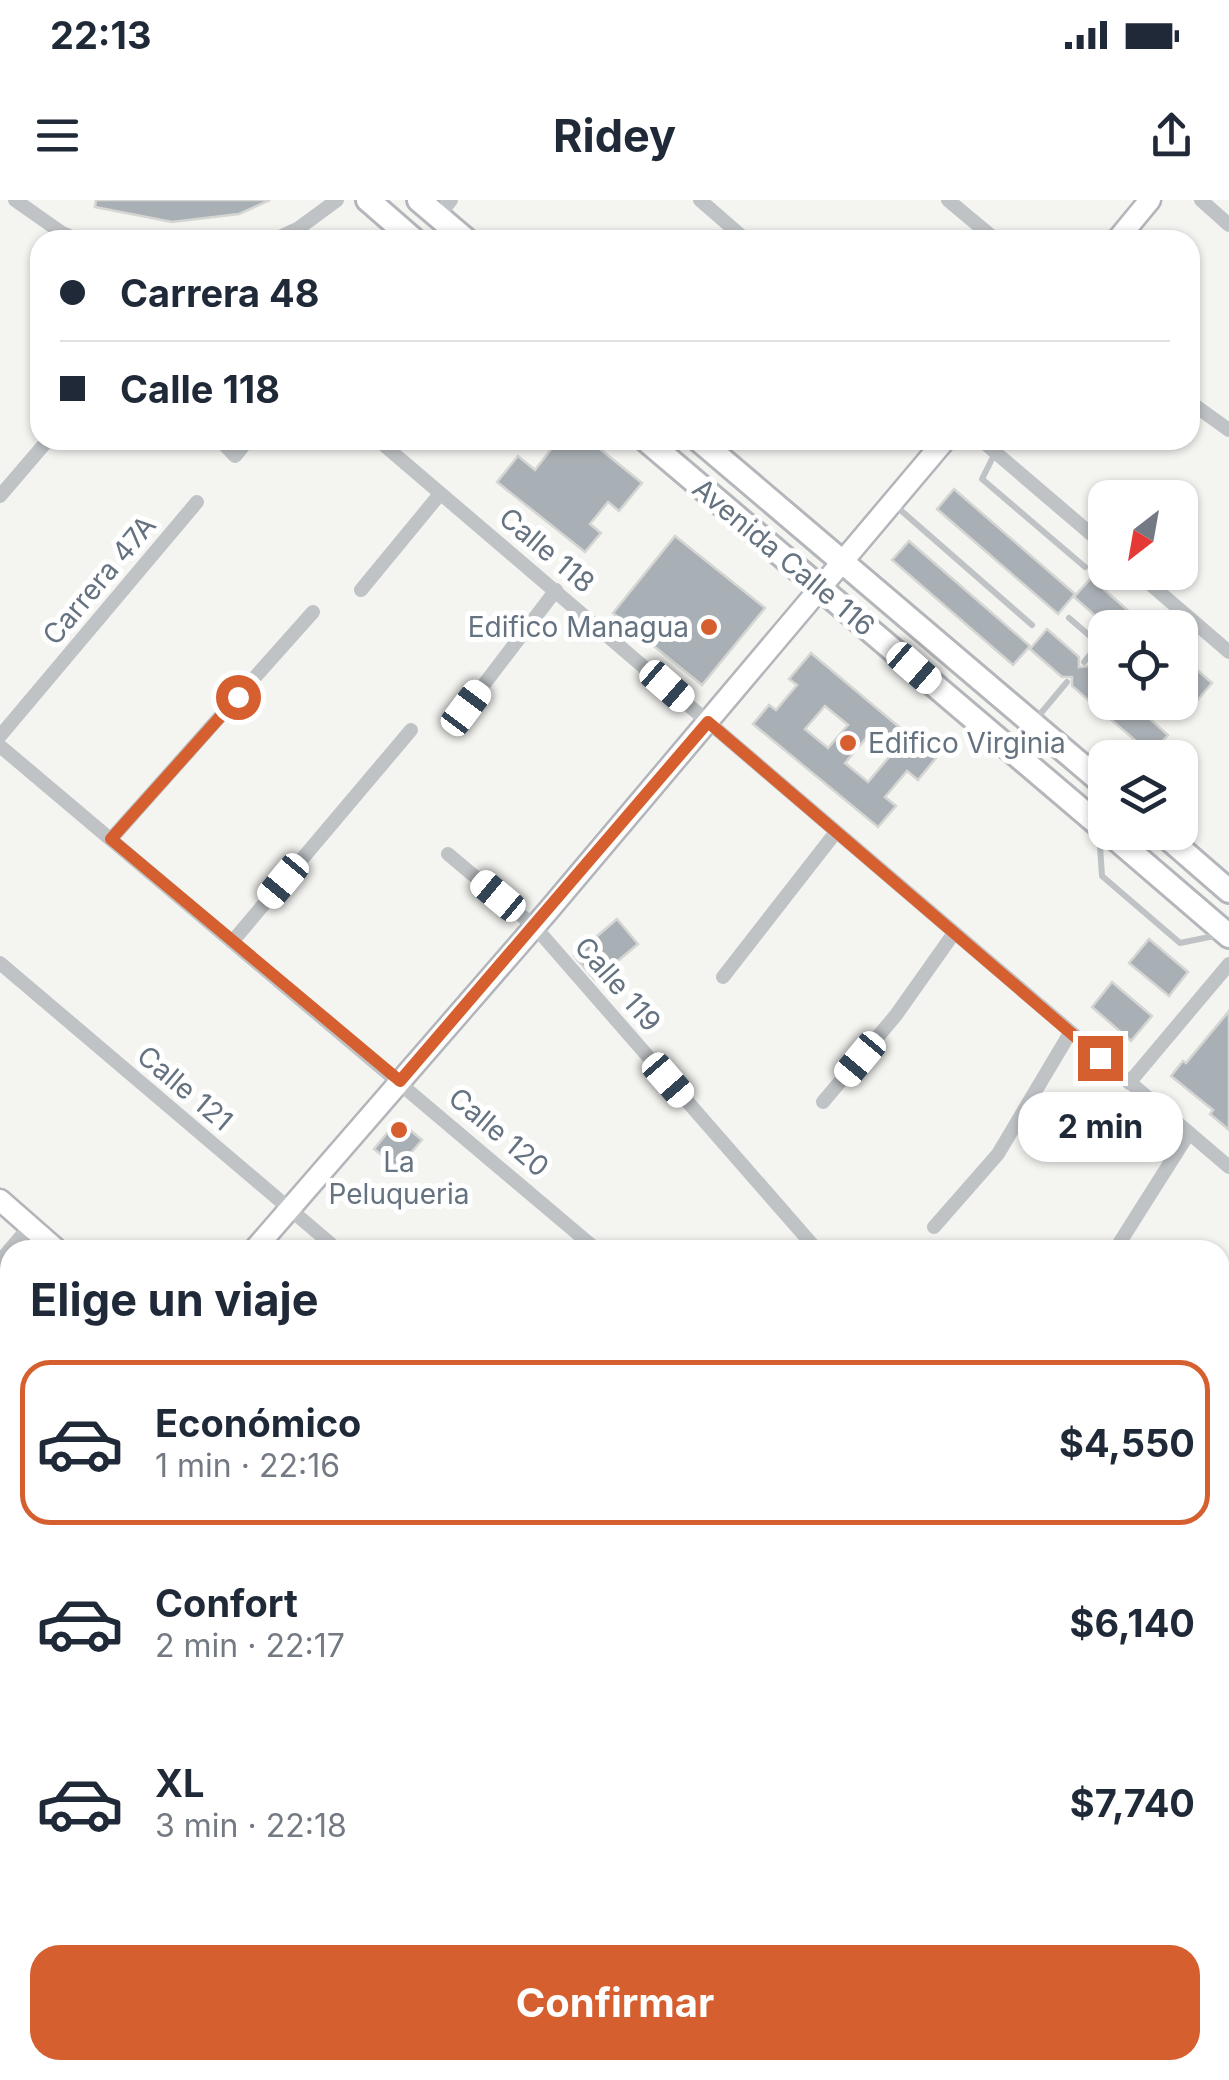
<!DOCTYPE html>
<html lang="es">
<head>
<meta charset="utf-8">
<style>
	body { margin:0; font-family:Inter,sans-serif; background:#f6f6f7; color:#1f2937; height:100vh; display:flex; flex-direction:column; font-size:38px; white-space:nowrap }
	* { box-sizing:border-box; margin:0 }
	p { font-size:32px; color:#747a83 }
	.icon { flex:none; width:55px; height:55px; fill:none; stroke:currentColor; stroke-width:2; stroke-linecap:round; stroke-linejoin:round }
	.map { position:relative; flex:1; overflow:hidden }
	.side { position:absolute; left:0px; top:1040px; width:1230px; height:840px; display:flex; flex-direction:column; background:#fff; border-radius:30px 30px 0 0; box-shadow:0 2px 8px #0004 }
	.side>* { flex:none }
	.hud { position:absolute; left:30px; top:30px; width:1170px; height:220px; border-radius:30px; box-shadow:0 2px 8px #0004; display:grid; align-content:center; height:220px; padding:0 30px; background:#fff }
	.needle { width:65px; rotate:211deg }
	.buttons { position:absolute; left:1088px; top:280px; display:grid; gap:20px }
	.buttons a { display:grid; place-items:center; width:110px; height:110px; border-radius:20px; background:#fff; box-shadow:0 2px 8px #0004; font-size:50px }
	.end { position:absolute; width:45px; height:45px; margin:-22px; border:12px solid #d65f2f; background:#fff; box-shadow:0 0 0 5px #fff }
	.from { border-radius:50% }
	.bubble { position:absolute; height:70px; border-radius:30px; background:#fff; box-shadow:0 2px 8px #0004; font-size:32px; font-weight:700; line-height:70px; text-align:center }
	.car { position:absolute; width:30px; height:60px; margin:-30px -15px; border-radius:12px; box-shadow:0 0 8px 2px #0007; background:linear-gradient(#fff 24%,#345 0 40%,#fff 0 76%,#345 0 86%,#fff 0) }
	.hud b { display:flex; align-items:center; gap:35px; height:95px; font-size:38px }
	.hud b+b { border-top:2px solid #e0e1e3 }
	.hud i { width:25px; height:25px; background:#1f2937 }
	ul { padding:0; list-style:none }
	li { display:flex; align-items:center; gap:30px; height:165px; margin:0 20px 15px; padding:0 10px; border:5px solid transparent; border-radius:30px }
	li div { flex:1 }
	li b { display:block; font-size:38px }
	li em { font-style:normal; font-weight:700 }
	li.active { border-color:#d65f2f }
	li>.icon { width:90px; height:90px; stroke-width:1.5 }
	h2 { padding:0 30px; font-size:45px; line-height:120px }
	.cta { display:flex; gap:20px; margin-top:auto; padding:20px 30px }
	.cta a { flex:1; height:115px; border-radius:30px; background:#d65f2f; color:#fff; font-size:40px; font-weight:700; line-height:115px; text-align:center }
	.status { display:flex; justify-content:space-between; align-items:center; height:70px; padding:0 50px; background:#fff; direction:ltr }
	.status svg { height:28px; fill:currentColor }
	header { display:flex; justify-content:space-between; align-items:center; height:130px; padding:0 30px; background:#fff; font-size:45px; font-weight:700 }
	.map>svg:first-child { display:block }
</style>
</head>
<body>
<div class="status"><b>22:13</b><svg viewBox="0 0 49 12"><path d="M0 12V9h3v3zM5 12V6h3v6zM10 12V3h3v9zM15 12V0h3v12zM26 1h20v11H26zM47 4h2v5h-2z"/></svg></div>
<header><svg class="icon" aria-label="menu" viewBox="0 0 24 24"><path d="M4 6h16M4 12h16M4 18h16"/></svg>Ridey<svg class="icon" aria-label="share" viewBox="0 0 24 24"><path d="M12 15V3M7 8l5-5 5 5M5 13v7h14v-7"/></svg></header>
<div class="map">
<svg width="1229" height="1880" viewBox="0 0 1229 1880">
	<rect width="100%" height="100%" fill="#f4f4f1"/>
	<!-- green -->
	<polygon fill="#d5dbd2" points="731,1870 883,1870 877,1880 723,1880"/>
	<!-- building -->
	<g fill="#a9b0b5" stroke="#d5d6d3" stroke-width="2.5" fill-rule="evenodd">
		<polygon points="96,0 270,0 239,14 172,22 95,7"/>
		<polygon points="558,240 589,240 642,283 619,311 608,302 590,324 601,333 585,352 497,282 518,256 535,270"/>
		<polygon points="954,289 1075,394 1058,414 937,309"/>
		<polygon points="675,336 765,408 702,485 613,413"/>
		<polygon points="909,341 1030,446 1013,465 892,360"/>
		<polygon points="1091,378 1148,428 1109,428 1074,397"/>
		<polygon points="1047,429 1079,457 1079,467 1089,466 1105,480 1105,502 1131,502 1168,535 1151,554 1072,486 1072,477 1062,477 1030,449"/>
		<path d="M 811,453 L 936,558 L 918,580 L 907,571 L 885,597 L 896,606 L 878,627 L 753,524 L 769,505 L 776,510 L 797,485 L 789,479 ZM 825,506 L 848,525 L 828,548 L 805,529 ZM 867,537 L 890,556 L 868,582 L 845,563 Z"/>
		<polygon points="1180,455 1212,483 1196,502 1180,489"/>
		<polygon points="617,719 638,744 595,780 574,756"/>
		<polygon points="1149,739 1188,772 1169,796 1129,763"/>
		<polygon points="1112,782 1152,816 1131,841 1092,807"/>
		<polygon points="1229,811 1229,930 1210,914 1213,910 1171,876 1183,861 1186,863"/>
		<polygon points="398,920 422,940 398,968 374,949"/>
	</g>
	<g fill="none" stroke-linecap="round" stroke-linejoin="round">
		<!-- secondary casing -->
		<g stroke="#b2b6ba" stroke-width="25">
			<g id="secondary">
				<polyline points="1117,40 1150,0"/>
				<polyline points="0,1000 57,1050"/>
				<polyline points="254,1050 548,711 945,240"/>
				<polyline points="0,1341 10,1329"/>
			</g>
		</g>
		<!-- primary casing -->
		<g stroke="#b3b6ba" stroke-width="28">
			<g id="primary">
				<polyline points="368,0 414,40"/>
				<polyline points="419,0 466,40"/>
				<polyline points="646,240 1105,630"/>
				<polyline points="699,240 1105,585"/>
				<polyline points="1108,632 1229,736"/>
				<polyline points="1161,632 1229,691"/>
			</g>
		</g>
		<!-- lane -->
		<g stroke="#bfc3c6" stroke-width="6">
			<polyline points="995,253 982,279 1085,367"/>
			<polyline points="897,307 1032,425"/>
			<polyline points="1069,418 1105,449"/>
			<polyline points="1084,462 1099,444"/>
			<polyline points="1167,502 1175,510"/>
			<polyline points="1036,519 1067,482"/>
			<polyline points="1099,631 1102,676 1180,743 1219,735"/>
		</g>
		<!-- street -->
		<g stroke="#bfc3c6" stroke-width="14">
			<polyline points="15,0 62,33 79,40"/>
			<polyline points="700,0 746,40"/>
			<polyline points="948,0 996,40"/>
			<polyline points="1201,0 1229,25"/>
			<polyline points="438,16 451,0"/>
			<polyline points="273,40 299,28 337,0"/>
			<polyline points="1190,202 1229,230"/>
			<polyline points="220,240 235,256 248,240"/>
			<polyline points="378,240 1229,967"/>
			<polyline points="981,240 1105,346"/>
			<polyline points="0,296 48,240"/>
			<polyline points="1136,372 1229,452"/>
			<polyline points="361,390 440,294"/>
			<polyline points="466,508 556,390"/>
			<polyline points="0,536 197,302"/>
			<polyline points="0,546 597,1050"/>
			<polyline points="111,639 313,412"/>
			<polyline points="448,654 535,727 817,1050"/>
			<polyline points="232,742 411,530"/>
			<polyline points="0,763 338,1050"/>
			<polyline points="723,777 836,632"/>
			<polyline points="1129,883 1229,764"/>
			<polyline points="823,902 896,815 954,733"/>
			<polyline points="934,1027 998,954 1070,833"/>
			<polyline points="1115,1050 1189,933"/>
			<polyline points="0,1061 30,1026"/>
			<polyline points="1220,1175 1229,1162"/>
			<polyline points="1220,1511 1229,1521"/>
			<polyline points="1220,1573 1229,1564"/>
			<polyline points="0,1619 10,1607"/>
			<polyline points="1220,1735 1229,1745"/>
			<polyline points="338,1870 350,1880"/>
			<polyline points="1127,1870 1136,1880"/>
			<polyline points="3,1880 12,1870"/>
			<polyline points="234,1880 242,1870"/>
			<polyline points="475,1880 484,1870"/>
			<polyline points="705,1880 713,1870"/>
			<polyline points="898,1880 905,1870"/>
		</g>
		<!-- secondary -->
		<use href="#secondary" stroke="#fff" stroke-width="20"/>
		<!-- primary -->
		<use href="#primary" stroke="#fff" stroke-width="22"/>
	</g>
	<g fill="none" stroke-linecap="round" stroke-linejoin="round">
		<!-- route -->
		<polyline stroke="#d65f2f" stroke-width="12" points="238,497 111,639 400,881 708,522 1100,858"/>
	</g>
	<!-- markers -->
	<g fill="#d65f2f" stroke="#fff" stroke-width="4">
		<circle cx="709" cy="427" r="10"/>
		<circle cx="848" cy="543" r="10"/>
		<circle cx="399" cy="930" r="10"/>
	</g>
	<g text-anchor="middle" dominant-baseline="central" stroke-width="10" stroke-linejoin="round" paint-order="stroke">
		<!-- street labels -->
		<g font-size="28" fill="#657280" stroke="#fff">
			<text transform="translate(547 350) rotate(40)">Calle 118</text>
			<text transform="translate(784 357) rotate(40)">Avenida Calle 116</text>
			<text transform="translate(99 380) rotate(-50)">Carrera 47A</text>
			<text transform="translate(618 784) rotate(49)">Calle 119</text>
			<text transform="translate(185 888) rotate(40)">Calle 121</text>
			<text transform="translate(499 932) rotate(40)">Calle 120</text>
		</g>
		<!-- poi labels -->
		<g font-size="28" fill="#657280" stroke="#fff" text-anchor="end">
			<text x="689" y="427">Edifico Managua</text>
			<text x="868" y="543" text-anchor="start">Edifico Virginia</text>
			<text x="399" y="962" text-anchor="middle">La<tspan x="399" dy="32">Peluqueria</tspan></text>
		</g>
	</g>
</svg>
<div class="buttons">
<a><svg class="needle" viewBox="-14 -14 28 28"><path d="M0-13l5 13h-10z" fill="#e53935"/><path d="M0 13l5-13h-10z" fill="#747a83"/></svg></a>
<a><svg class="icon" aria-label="locate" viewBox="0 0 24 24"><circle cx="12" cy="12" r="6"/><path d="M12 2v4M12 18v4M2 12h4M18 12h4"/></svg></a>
<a><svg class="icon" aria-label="layers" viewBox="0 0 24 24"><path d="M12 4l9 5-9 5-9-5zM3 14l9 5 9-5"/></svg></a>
</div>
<i class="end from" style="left:238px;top:497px"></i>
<i class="end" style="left:1100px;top:858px"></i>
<div class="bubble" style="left:1018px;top:892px;width:165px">2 min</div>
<i class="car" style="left:914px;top:468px;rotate:131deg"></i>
<i class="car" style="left:667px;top:486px;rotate:131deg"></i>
<i class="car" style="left:466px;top:508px;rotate:37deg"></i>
<i class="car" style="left:283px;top:681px;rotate:220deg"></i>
<i class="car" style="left:498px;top:696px;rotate:310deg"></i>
<i class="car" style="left:860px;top:859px;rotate:220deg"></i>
<i class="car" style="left:668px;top:880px;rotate:139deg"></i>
<div class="hud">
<b><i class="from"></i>Carrera 48</b>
<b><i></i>Calle 118</b>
</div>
<section class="side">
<h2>Elige un viaje</h2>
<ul>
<li class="active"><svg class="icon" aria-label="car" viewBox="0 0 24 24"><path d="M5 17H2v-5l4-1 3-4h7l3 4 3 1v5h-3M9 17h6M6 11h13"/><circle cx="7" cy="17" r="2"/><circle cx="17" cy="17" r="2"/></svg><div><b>Económico</b><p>1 min · 22:16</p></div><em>$4,550</em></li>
<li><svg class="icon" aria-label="car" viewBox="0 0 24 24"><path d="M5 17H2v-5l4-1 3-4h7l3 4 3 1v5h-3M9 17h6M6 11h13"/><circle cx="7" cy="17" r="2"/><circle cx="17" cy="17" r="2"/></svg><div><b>Confort</b><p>2 min · 22:17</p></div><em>$6,140</em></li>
<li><svg class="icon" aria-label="car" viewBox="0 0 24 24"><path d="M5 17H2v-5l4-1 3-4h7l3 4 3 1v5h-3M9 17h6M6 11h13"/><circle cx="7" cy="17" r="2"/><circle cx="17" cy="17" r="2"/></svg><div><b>XL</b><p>3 min · 22:18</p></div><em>$7,740</em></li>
</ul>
<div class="cta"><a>Confirmar</a></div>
</section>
</div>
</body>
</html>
